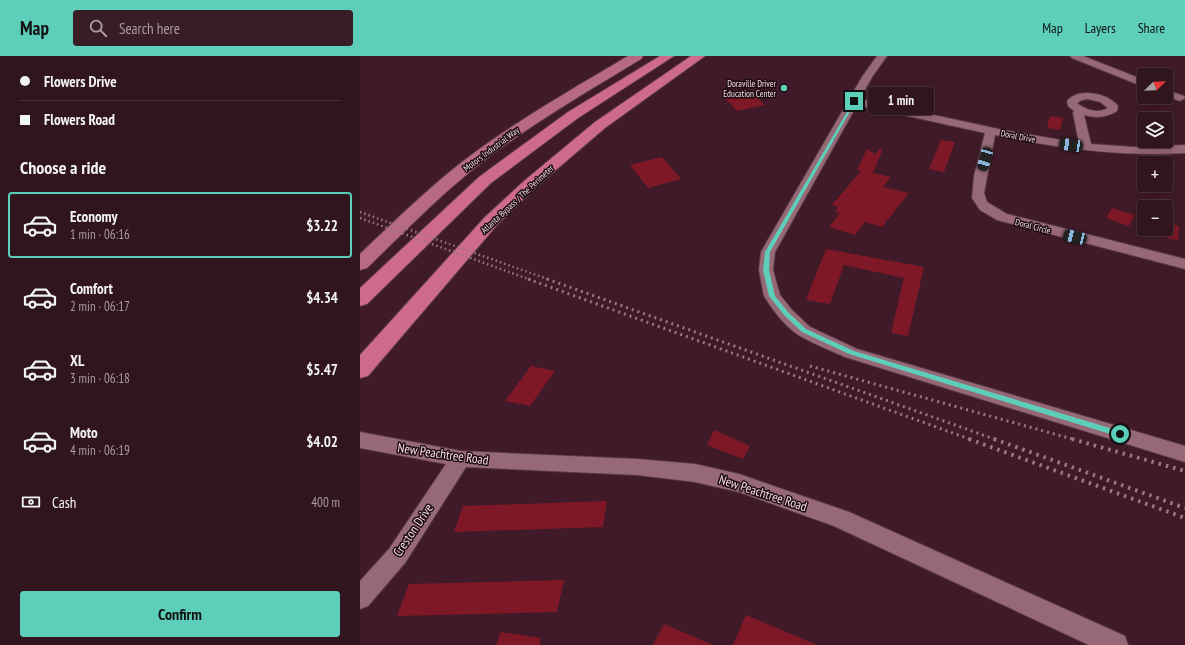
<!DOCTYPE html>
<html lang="en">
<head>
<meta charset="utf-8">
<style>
	body { margin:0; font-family:"PT Sans Narrow",sans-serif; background:#381d27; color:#f1f3f6; height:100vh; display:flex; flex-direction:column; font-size:15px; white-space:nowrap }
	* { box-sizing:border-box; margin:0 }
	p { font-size:13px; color:#a89ea4 }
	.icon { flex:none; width:22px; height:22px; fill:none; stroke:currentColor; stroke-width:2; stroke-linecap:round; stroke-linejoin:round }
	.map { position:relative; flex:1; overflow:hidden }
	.sheet { display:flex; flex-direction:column; background:#30141e; width:360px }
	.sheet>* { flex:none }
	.guide { display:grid; align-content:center; height:88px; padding:0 20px; background:#30141e }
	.needle { width:26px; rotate:67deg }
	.buttons { position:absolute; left:777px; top:12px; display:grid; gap:8px }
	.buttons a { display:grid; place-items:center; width:36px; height:36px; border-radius:4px; background:#30141e; box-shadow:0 2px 10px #0003,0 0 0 1px #4b333c; font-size:20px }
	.end { position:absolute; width:18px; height:18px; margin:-9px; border:5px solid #5dceb9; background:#111; box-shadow:0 0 0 2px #111 }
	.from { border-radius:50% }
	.bubble { position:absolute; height:28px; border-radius:4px; background:#30141e; box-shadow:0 2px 10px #0003,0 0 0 1px #4b333c; font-size:13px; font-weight:700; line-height:28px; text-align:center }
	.car { position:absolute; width:12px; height:24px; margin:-12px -6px; border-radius:5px; box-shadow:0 0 3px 1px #0007; background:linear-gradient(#222 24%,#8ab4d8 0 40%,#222 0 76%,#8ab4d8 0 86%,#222 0) }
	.guide b { display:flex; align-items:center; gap:14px; height:38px; font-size:15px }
	.guide b+b { border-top:1px solid #4b333c }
	.guide i { width:10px; height:10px; background:#f1f3f6 }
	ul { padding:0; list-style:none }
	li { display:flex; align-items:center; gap:12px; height:66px; margin:0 8px 6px; padding:0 12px; border:2px solid transparent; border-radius:4px }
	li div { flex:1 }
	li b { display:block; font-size:15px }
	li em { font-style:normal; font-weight:700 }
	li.on { border-color:#5dceb9 }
	li>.icon { width:36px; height:36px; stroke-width:1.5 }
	h2 { padding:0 20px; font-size:18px; line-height:48px }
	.pay { display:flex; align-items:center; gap:10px; height:44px; padding:0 20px; font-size:15px }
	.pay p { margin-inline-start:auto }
	.button { display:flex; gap:8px; margin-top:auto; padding:8px 20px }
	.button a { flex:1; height:46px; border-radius:4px; background:#5dceb9; color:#111; font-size:16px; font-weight:700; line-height:46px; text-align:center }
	header { display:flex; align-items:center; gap:24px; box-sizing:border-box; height:56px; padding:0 20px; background:#5dceb9; color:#111 }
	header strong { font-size:19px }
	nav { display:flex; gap:22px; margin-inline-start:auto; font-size:14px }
	.search { width:280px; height:36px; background:#381d27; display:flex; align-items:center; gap:10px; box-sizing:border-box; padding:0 14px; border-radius:4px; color:#a89ea4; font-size:15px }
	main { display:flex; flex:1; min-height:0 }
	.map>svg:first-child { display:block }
</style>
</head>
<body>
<header>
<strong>Map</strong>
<div class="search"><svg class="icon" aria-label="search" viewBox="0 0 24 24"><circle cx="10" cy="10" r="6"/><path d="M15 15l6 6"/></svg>Search here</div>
<nav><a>Map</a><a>Layers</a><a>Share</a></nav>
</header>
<main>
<section class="sheet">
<div class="guide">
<b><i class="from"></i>Flowers Drive</b>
<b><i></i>Flowers Road</b>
</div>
<h2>Choose a ride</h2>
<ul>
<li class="on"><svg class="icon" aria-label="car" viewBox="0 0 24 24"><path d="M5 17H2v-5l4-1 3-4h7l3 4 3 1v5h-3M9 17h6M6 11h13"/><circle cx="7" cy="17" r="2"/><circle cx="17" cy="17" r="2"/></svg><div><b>Economy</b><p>1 min · 06:16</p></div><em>$3.22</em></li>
<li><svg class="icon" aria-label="car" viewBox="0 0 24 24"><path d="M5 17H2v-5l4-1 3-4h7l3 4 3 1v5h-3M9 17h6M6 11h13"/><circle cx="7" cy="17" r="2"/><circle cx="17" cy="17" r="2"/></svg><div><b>Comfort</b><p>2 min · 06:17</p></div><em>$4.34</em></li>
<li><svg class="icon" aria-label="car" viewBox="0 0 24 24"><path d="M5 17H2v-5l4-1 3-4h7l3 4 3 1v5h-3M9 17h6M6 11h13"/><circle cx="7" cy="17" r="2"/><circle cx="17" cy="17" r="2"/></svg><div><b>XL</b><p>3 min · 06:18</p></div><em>$5.47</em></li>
<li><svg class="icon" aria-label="car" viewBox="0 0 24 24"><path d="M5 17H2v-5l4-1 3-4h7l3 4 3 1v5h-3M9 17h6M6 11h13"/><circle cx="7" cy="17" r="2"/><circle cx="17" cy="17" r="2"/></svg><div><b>Moto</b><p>4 min · 06:19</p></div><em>$4.02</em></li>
</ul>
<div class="pay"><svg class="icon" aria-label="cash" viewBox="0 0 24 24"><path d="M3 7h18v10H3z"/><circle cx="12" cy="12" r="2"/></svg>Cash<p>400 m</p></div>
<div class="button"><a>Confirm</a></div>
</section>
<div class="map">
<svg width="825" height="589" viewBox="0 0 825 589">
	<rect width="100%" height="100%" fill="#401a28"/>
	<!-- building -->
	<g fill="#7e1826">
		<polygon points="391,36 405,49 377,55 364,41"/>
		<polygon points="690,60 703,62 700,74 687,72"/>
		<polygon points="581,84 595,86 584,116 569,113"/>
		<polygon points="507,93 515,98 520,93 522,95 513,117 531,121 523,131 549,137 522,171 505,166 495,179 469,171 480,157 475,156 478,151 472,149 502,114 497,114"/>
		<polygon points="302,101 321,123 288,132 270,109"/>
		<polygon points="752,152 775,159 769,170 746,162"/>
		<polygon points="806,167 819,170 818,184 806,182"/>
		<polygon points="466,193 564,211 548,280 531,277 544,222 484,209 470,248 446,244"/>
		<polygon points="171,310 195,315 170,350 145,345"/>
		<polygon points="354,374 390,390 383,403 347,389"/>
		<polygon points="247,445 243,471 94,476 103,450"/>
		<polygon points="204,524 197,556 37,560 49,528"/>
		<polygon points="386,559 457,589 373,589"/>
		<polygon points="304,568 353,589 293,589"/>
		<polygon points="141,576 180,582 180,589 136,589"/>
	</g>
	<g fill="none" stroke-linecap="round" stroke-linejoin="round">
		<!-- minor casing -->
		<g stroke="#583844" stroke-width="2">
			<g id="minor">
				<path d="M 517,0 L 527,0 L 512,21 L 500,43 L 643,74 L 719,87 L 713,57 L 714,55 L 708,50 L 707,45 C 718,31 748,37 758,50 L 757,55 C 746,62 736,62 724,59 L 731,88 L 773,91 L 825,89 L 825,97 C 761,101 698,92 635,79 L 624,137 L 627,146 L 647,158 L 825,203 L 825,213 L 637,164 L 620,154 L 612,142 L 614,120 L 625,77 L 497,49 L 415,196 L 413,214 L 420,239 L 432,254 L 450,271 L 497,293 L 825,390 L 825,406 L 485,301 C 470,294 454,288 440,280 C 425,271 413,254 404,240 L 399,214 L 401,196 L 502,21 ZM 728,43 L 740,46 L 748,52 C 738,58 726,54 717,47 L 722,44 Z"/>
				<polygon points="710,0 723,0 784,24 784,31 712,2"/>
				<polygon points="806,34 824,40 825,42 820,45 806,40"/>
				<polygon points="0,376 101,395 277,403 335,408 379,418 489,456 765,580 768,589 729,589 474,470 379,436 335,426 277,419 106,411 45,507 8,550 0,553 0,525 29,493 86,408 0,392"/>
			</g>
		</g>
		<!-- major casing -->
		<g stroke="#583844" stroke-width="2">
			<path id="major" d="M 268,0 L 283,0 L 281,3 C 228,35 175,66 126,103 C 83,136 45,175 7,212 L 0,214 L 0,198 C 37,163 73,127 114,97 C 163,61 216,31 268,0 Z"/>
		</g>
		<!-- highway casing -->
		<g stroke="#583844" stroke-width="2">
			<g id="highway">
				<polygon points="300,0 314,0 218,62 131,127 7,248 0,250 0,232 119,121 208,56"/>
				<polygon points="331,0 345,0 245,72 176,131 137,169 8,320 0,322 0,299 125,161 164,125 235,66"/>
			</g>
		</g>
		<!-- minor -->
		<use href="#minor" fill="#976977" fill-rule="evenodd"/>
		<!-- major -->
		<use href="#major" fill="#b86a84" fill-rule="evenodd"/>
		<!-- highway -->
		<use href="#highway" fill="#ce6a8d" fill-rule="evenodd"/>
		<!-- rail-far2 -->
		<g stroke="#987883" stroke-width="2.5" stroke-dasharray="1.5 3" stroke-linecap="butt">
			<polyline points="0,156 190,224"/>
			<polyline points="0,162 171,224"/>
		</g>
		<!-- rail-far1 -->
		<g stroke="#987883" stroke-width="3" stroke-dasharray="2 4" stroke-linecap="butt">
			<polyline points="168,223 612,384"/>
			<polyline points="187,223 637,384"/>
			<polyline points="450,310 716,384"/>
		</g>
		<!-- rail -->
		<g stroke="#987883" stroke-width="4" stroke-dasharray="2.5 5" stroke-linecap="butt">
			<polyline points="609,383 825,462"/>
			<polyline points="634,383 825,452"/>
			<polyline points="712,383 825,415"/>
		</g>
	</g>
	<!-- route -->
	<polygon fill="#5dceb9" points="494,44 496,45 410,196 409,214 415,240 428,256 446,273 494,295 760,375 763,376 763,380 760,381 489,298 442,276 424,259 409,240 403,214 405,196"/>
	<!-- markers -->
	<circle fill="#5dceb9" stroke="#1c0b11" stroke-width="1.5" cx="424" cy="32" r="4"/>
	<g text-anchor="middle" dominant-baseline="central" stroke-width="3" stroke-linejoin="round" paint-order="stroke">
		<!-- far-poi labels -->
		<g font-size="9" fill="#f8dee5" stroke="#1c0b11" text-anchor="end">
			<text x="416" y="27">Doraville Driver<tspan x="416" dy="10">Education Center</tspan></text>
		</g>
		<!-- far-street labels -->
		<g font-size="9" fill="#f8dee5" stroke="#1c0b11">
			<text transform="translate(658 80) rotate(11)">Doral Drive</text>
			<text transform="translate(131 93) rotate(-37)">Motors Industrial Way</text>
			<text transform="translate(157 143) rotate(-43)">Atlanta Bypass / The Perimeter</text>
			<text transform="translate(673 170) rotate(15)">Doral Circle</text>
		</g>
		<!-- near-street labels -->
		<g font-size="13" fill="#f8dee5" stroke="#1c0b11">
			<text transform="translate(83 398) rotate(8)">New Peachtree Road</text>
			<text transform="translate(403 437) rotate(18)">New Peachtree Road</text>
			<text transform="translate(53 474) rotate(-56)">Creston Drive</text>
		</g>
	</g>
</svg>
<div class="buttons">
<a><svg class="needle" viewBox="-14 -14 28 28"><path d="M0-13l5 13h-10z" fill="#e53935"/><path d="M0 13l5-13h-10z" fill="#a89ea4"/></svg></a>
<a><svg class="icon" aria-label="layers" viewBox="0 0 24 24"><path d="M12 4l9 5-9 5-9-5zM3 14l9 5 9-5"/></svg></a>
<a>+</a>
<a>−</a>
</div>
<i class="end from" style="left:760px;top:378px"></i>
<i class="end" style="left:494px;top:45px"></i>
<div class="bubble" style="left:508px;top:31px;width:66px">1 min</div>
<i class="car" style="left:711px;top:89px;rotate:278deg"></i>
<i class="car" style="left:625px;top:103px;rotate:196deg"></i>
<i class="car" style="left:715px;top:181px;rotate:284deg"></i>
</div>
</main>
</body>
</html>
